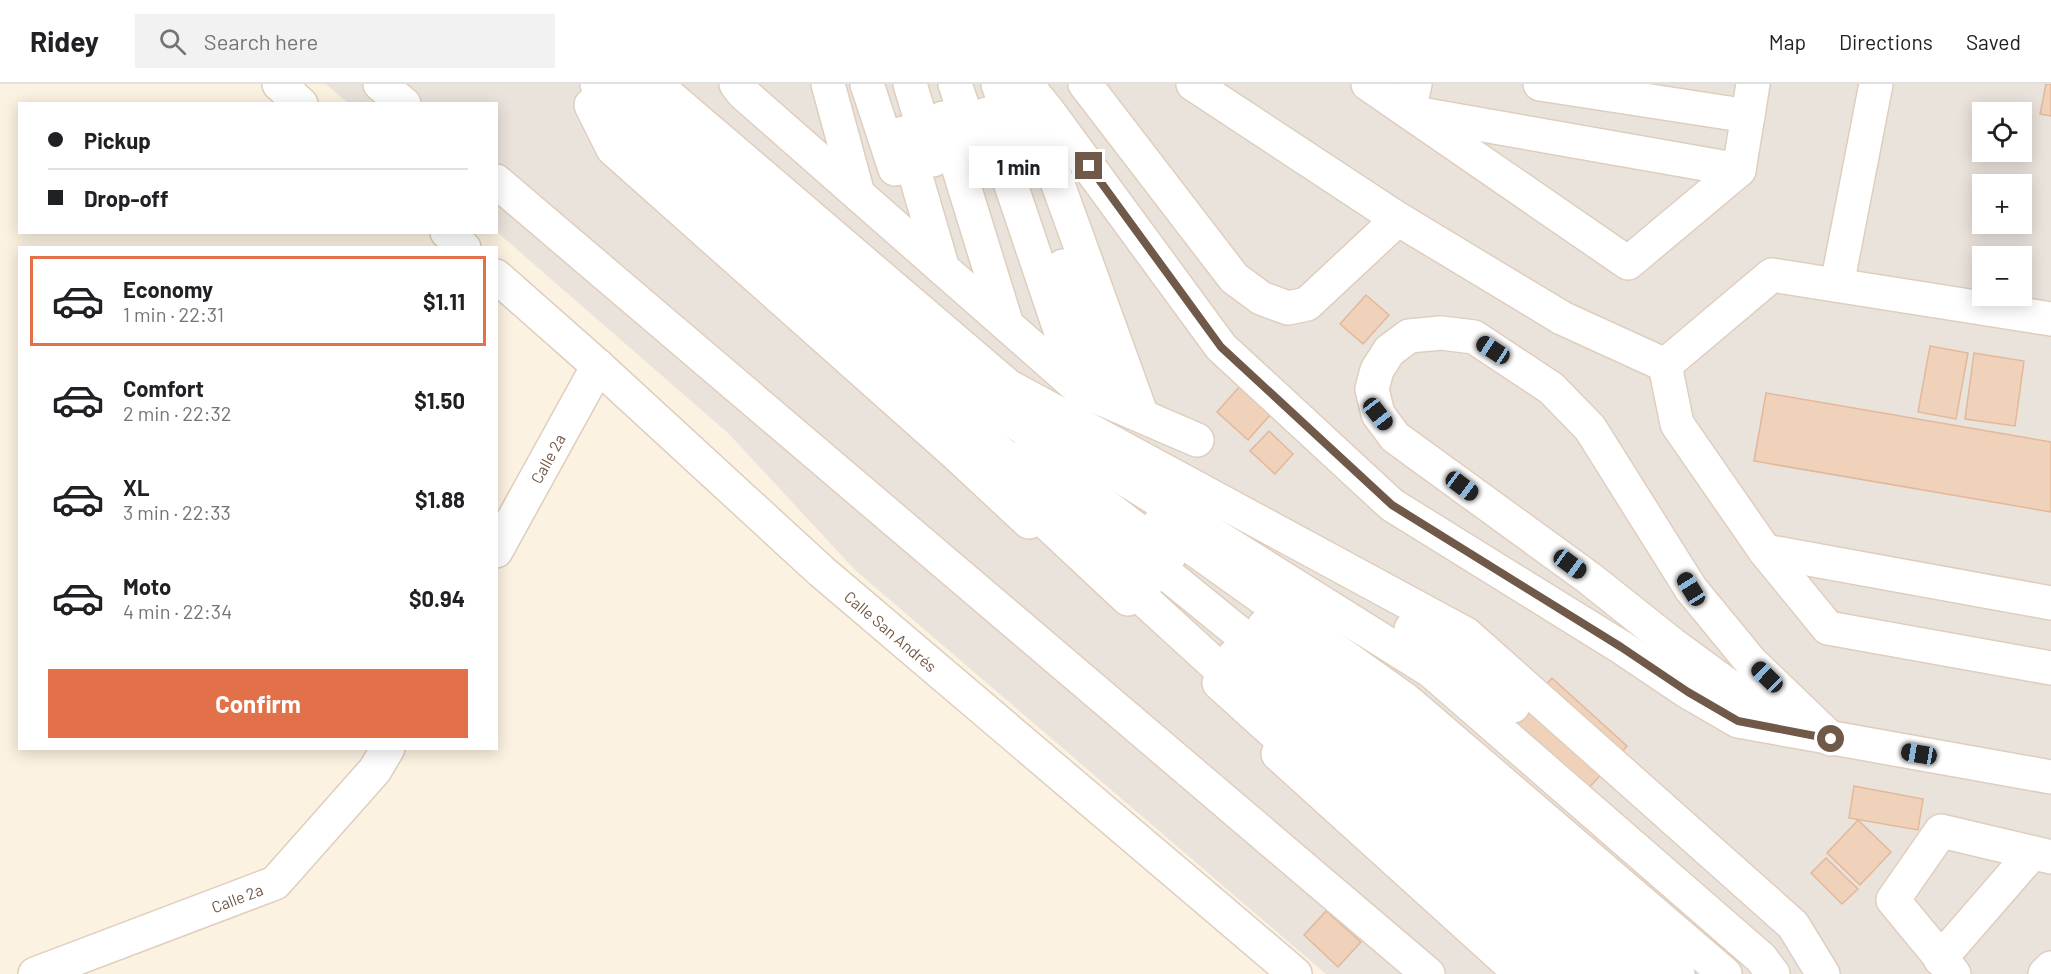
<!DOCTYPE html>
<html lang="en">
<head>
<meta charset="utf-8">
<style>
	body { margin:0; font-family:Barlow,sans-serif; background:#f2f2f2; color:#202124; height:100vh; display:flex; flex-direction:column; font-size:22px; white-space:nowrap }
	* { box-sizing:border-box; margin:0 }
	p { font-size:20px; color:#757577 }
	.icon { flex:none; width:33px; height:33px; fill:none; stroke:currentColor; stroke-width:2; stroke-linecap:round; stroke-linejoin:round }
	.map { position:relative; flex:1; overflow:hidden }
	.details { position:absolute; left:18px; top:162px; width:480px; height:504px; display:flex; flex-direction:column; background:#fff; border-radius:0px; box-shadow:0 3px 15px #0003 }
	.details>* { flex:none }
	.top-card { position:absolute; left:18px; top:18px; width:480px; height:132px; border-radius:0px; box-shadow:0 3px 15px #0003; display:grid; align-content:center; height:132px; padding:0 30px; background:#fff }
	.tools { position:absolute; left:1972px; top:18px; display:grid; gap:12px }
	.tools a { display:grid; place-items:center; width:60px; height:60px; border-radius:0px; background:#fff; box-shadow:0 3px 15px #0003; font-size:30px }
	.end { position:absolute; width:27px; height:27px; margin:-14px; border:8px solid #715949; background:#fff; box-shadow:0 0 0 3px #fff }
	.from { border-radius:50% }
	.bubble { position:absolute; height:42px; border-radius:0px; background:#fff; box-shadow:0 3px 15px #0003; font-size:20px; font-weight:700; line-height:42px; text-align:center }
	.car { position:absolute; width:18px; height:36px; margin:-18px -9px; border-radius:8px; box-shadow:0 0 4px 2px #0007; background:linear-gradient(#222 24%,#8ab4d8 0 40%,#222 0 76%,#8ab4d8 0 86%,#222 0) }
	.top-card b { display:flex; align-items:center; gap:21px; height:57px; font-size:22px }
	.top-card b+b { border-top:2px solid #e0e0e0 }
	.top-card i { width:15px; height:15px; background:#202124 }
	ul { padding:10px 0 0; list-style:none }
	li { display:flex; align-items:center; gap:18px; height:90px; margin:0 12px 9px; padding:0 18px; border:3px solid transparent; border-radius:0px }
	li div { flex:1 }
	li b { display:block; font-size:22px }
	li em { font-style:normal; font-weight:700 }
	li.selected { border-color:#e27149 }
	li>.icon { width:54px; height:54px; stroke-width:1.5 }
	.cta { display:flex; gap:12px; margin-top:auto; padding:12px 30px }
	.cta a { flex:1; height:69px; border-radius:0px; background:#e27149; color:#fff; font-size:24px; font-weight:700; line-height:69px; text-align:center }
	header { display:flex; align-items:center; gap:36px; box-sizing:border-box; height:84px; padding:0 30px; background:#fff; border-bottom:2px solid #e0e0e0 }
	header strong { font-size:28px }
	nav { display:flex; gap:33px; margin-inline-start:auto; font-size:21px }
	.search { width:420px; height:54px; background:#f2f2f2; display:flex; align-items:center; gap:15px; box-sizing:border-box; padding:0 21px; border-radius:0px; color:#757577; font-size:22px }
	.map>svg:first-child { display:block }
</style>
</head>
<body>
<header>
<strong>Ridey</strong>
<div class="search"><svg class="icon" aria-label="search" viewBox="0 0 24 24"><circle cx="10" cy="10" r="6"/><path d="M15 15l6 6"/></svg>Search here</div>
<nav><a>Map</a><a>Directions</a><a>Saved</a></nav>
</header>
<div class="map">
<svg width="2051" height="890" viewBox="0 0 2051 890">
	<rect width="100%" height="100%" fill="#fbf2e1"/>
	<!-- industrial -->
	<path fill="#eae3dc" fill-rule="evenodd" d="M 326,0 L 2051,0 L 2051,890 L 1326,890 L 855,486 L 729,350 L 497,148 L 496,20 L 348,19 ZM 1983,28 L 2022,28 L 2022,68 L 1983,68 ZM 1983,100 L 2022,100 L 2022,140 L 1983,140 ZM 1983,172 L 2022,172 L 2022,212 L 1983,212 Z"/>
	<!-- building -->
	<g fill="#f0d1b9" stroke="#e2b89a" stroke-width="1.5">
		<polygon points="2046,0 2051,0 2051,32 2040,30"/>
		<polygon points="1366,211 1389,231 1363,260 1340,240"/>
		<polygon points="1930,262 1968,269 1956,335 1918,328"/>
		<polygon points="1974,269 2024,277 2015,342 1965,335"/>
		<polygon points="1239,303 1270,331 1248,356 1217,328"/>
		<polygon points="1766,309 2051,358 2051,428 1754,377"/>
		<polygon points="1269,347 1293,370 1275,390 1250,367"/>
		<polygon points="1552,594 1627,662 1577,717 1502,648"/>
		<polygon points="1854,702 1923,715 1918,746 1849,734"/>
		<polygon points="1858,736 1891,768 1860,801 1827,769"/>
		<polygon points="1826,774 1858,805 1842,820 1811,789"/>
		<polygon points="1326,827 1361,858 1338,883 1304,851"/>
	</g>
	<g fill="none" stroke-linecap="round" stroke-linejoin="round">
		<!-- minor casing -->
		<g stroke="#dfcebd" stroke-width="36">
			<g id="minor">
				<polyline points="279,0 301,20"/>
				<polyline points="380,0 404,20"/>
				<polyline points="597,0 630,46 1148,497"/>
				<polyline points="621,0 646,24 993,322 1058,369"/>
				<polyline points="655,0 1008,302 1466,550 1793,841 1823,890"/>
				<polyline points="736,0 743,9 1081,306 1197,356"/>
				<polyline points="828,0 858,110"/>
				<polyline points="867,0 895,85"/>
				<polyline points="910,0 933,76"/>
				<polyline points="955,0 978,68"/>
				<polyline points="998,0 1018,57"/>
				<polyline points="1026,0 1048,27 1221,263 1392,421 1621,563 1688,608 1738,637 2051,693"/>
				<polyline points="1085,0 1234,194 1261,214 1288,224 1307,220 1398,135"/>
				<polyline points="1193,0 1398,135 1562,234 1665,281"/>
				<polyline points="1368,0 1628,179 1739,86 1753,0"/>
				<polyline points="1415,0 1409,28 1739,86"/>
				<polyline points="1540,0 1748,32"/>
				<polyline points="1027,15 1142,332"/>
				<polyline points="591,21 613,65 956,370 1029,438"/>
				<polyline points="987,30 1080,305"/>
				<polyline points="943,34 1007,241"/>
				<polyline points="903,49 943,185"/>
				<polyline points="496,97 1428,890"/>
				<polyline points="447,148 464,164"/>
				<polyline points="1063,182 1112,318"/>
				<path id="s1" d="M 496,192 L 598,282 L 821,487 L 1295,890"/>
				<polyline points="1837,201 1876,0"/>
				<polyline points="2051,235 1772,191 1665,281 1677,340 1765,467 1828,544 2051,584"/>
				<polygon points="1441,249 1474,253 1551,304 1590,344 1691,505 1751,578 1831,655 1751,618 1672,560 1589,494 1395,353 1378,330 1372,305 1377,286 1389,267 1409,252"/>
				<polyline points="1045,345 1431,587 1761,874 1773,890"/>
				<polyline points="1030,364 1170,471"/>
				<polyline points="1019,413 1128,515"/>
				<polyline points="1159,440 1407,617 1725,890"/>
				<polyline points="1136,465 1373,658 1639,890"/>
				<path id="s2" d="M 496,467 L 598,282"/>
				<polyline points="1765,467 2051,519"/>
				<polyline points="1117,491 1245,608"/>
				<polyline points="1264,542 1389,637 1678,890"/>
				<polyline points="1411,545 1450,567 1513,622"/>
				<polyline points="1234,572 1599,890"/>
				<polyline points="1219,599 1305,677"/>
				<polyline points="1294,653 1558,890"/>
				<polyline points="1278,670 1521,890"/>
				<polyline points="1940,875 2032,769"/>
				<path id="s3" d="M 35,890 L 275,799 L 375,686 L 388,664"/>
				<polyline points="1954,890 1893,816 1941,747 2051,773"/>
				<polyline points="2045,890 2051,884"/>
			</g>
		</g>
		<!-- minor -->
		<use href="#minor" stroke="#fff" stroke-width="33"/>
	</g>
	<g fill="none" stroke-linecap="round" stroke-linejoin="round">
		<!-- route -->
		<polyline stroke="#715949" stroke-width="8" points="1089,82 1221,263 1392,421 1621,563 1688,608 1738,637 1831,655"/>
	</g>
	<g text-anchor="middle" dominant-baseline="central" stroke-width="4.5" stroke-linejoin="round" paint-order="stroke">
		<!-- street labels -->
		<g font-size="16" fill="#715949" stroke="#fef6e7">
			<text stroke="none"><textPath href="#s2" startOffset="106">Calle 2a</textPath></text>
			<text stroke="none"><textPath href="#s1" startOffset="531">Calle San Andrés</textPath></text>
			<text stroke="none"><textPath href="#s3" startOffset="216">Calle 2a</textPath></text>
		</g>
	</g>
</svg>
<div class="tools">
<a><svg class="icon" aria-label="locate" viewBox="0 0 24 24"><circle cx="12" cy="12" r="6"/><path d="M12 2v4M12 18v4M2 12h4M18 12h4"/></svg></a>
<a>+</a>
<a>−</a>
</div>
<i class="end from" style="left:1831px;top:655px"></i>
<i class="end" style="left:1089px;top:82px"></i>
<div class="bubble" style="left:969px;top:62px;width:99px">1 min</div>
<i class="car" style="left:1493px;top:266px;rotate:303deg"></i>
<i class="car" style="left:1378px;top:330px;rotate:142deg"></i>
<i class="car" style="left:1462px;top:402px;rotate:127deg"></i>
<i class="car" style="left:1570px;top:480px;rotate:126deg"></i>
<i class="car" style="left:1691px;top:505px;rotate:328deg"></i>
<i class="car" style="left:1767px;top:593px;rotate:314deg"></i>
<i class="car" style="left:1919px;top:670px;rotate:280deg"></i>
<div class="top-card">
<b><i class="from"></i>Pickup</b>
<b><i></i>Drop-off</b>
</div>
<section class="details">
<ul>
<li class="selected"><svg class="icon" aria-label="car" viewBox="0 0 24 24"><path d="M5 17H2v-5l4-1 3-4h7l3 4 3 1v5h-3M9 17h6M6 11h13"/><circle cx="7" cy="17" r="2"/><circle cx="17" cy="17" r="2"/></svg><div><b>Economy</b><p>1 min · 22:31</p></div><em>$1.11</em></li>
<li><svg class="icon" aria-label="car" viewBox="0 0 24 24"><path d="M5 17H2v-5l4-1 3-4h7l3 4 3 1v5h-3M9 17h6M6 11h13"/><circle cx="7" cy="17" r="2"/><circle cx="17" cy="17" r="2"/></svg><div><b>Comfort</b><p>2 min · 22:32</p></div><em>$1.50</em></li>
<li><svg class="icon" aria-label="car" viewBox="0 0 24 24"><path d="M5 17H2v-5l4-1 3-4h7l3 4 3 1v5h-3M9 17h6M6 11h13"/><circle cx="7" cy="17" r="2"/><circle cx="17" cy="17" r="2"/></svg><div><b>XL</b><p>3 min · 22:33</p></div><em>$1.88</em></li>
<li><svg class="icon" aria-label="car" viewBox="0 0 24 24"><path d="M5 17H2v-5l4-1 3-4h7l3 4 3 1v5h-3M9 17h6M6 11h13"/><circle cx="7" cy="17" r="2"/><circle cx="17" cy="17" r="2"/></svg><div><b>Moto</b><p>4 min · 22:34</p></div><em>$0.94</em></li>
</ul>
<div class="cta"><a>Confirm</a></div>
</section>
</div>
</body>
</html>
